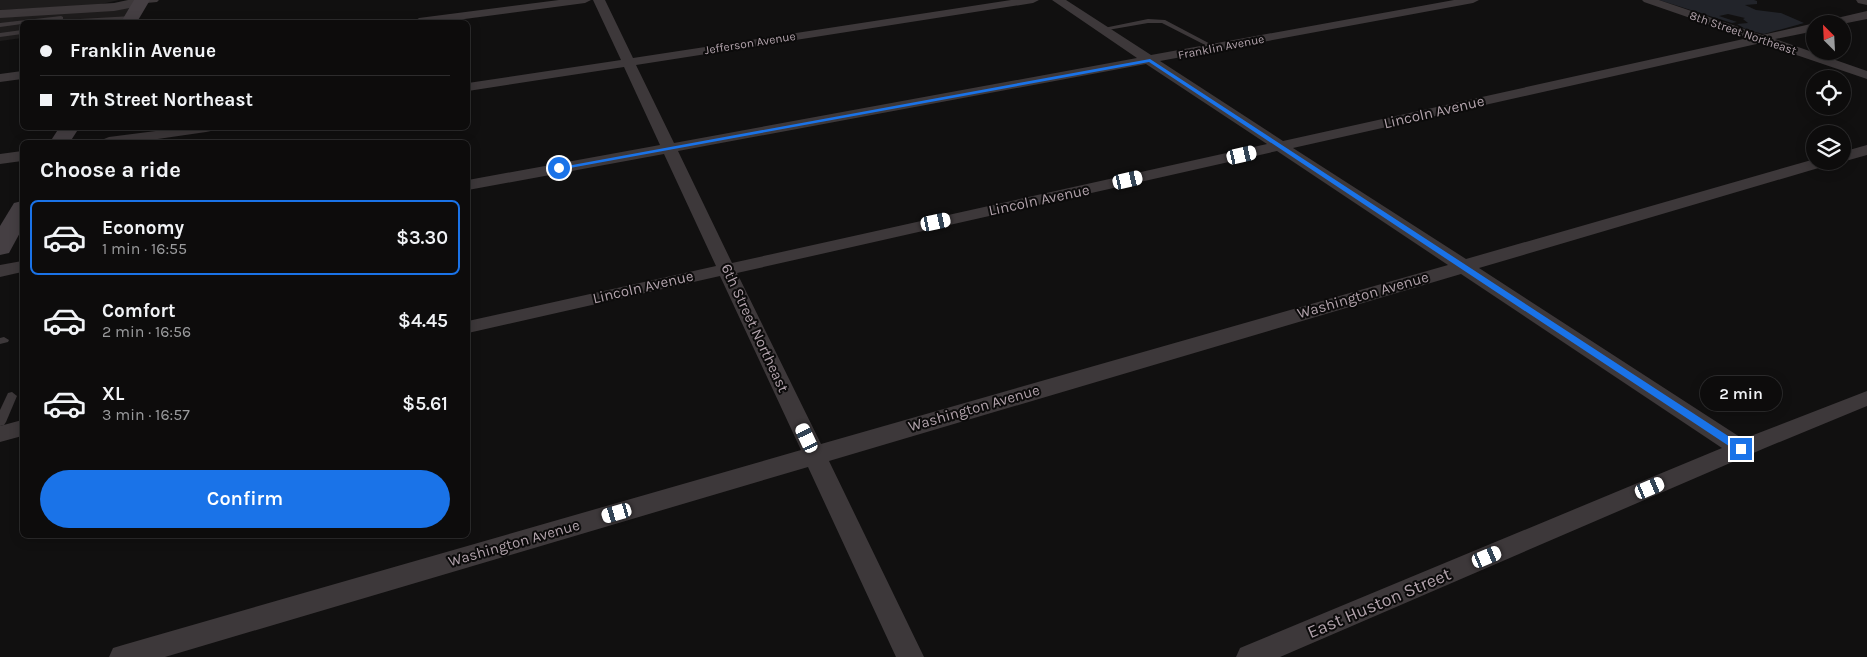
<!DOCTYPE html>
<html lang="en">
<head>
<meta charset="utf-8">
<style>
	body { margin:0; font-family:Karla,sans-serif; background:#1b1a1a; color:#f1f3f6; height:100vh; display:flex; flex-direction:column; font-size:19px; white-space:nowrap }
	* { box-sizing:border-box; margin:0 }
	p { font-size:16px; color:#9a9b9d }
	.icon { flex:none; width:28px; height:28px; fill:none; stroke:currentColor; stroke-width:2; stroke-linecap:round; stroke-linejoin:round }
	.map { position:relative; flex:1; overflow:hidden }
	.side { position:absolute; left:20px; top:140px; width:450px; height:398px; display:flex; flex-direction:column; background:#0d0c0c; border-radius:8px; box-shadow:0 2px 12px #0003,0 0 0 1px #2d2c2d }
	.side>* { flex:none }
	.banner { position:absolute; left:20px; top:20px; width:450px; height:110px; border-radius:8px; box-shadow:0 2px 12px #0003,0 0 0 1px #2d2c2d; display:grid; align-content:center; height:110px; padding:0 20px; background:#0d0c0c }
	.needle { width:32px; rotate:336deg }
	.fabs { position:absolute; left:1806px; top:15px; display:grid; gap:10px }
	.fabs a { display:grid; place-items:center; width:45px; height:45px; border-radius:50%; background:#0d0c0c; box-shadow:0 2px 12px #0003,0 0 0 1px #2d2c2d; font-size:25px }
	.end { position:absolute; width:22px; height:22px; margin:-11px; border:6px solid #1a73e8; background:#fff; box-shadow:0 0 0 2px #fff }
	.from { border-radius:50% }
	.bubble { position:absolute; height:35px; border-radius:18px; background:#0d0c0c; box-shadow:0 2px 12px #0003,0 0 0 1px #2d2c2d; font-size:16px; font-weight:600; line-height:35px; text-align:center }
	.car { position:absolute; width:15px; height:30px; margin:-15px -8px; border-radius:6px; box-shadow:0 0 4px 1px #0007; background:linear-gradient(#fff 24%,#345 0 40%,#fff 0 76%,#345 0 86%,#fff 0) }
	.banner b { display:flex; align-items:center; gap:18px; height:48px; font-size:19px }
	.banner b+b { border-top:1px solid #2d2c2d }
	.banner i { width:12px; height:12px; background:#f1f3f6 }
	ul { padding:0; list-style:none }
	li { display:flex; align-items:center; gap:15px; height:75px; margin:0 10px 8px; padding:0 10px; border:2px solid transparent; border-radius:8px }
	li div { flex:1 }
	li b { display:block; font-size:19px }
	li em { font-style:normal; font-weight:600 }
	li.current { border-color:#1a73e8 }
	li>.icon { width:45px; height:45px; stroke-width:1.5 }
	h2 { padding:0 20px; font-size:22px; line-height:60px }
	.primary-button { display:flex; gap:10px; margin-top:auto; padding:10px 20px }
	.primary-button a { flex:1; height:58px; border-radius:30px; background:#1a73e8; color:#fff; font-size:20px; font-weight:600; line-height:58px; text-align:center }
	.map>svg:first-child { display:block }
</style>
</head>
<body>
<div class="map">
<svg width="1867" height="657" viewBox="0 0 1867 657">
	<rect width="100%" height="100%" fill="#111010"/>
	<!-- built -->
	<g fill="#1e1c1c">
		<polygon points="0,0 119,0 97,5 0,10"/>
		<polygon points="136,4 124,22 22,22 22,38 0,41 0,15"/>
	</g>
	<!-- green -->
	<polygon fill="#22242a" points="1659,0 1754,0 1757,1 1757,4 1745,5 1756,10 1781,13 1804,23 1764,34 1747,30 1737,24 1748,23 1743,19 1745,18 1728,14 1719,16 1737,22 1732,23"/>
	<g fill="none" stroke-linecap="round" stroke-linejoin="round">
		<!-- service -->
		<g fill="#3d383a" fill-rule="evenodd">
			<polygon points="61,16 63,17 63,19 22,22 22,24 0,27 0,23"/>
			<polygon points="132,16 135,18 134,19 85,22 60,22 63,20"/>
			<polygon points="1148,19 1165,20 1218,48 1213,49 1162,23 1148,23 1102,31 1099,29"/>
			<polygon points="22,30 22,34 0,37 0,33"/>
			<polygon points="4,337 9,340 8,342 0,344 0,338"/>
			<polygon points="12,392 17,396 6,422 4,425 0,426 0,410 8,393"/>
		</g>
		<!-- minor -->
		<g fill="#3d383a" fill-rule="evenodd">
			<polygon points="136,0 159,0 157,2 136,4 134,2"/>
			<polygon points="559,0 591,0 585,3 442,22 413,22 419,18"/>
			<path d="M 593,0 L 605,0 L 633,58 L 1011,0 L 1039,0 L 1033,3 L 636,65 L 674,143 L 1137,58 L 1052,0 L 1066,0 L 1151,55 L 1454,0 L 1479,0 L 1473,3 L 1160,61 L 1283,141 L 1748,38 L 1644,2 L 1642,0 L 1659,0 L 1762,35 L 1815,23 L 1817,24 L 1815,31 L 1775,39 L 1867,71 L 1867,79 L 1761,43 L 1293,148 L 1466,259 L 1815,159 L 1815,161 L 1834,161 L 1832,164 L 1479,268 L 1743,439 L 1867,391 L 1867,406 L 1765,448 L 1280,657 L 1236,657 L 1240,648 L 1722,448 L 1461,274 L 829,461 L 924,657 L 896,657 L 808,467 L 165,657 L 109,657 L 113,648 L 123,645 L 801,450 L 720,276 L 468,333 L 468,321 L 716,266 L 664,154 L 468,190 L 468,180 L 660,145 L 624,67 L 468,91 L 468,83 L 621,60 ZM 1146,64 L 1267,144 L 732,263 L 678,151 ZM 1277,151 L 1448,265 L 821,444 L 737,273 Z"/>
			<polygon points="1867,11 1867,19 1842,24 1822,24 1824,21"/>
			<polygon points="22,71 22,79 0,82 0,74"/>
			<polygon points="179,128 213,128 211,131 206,132 137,142 101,142 104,139 109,137"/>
			<polygon points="1867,145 1867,155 1842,162 1840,161 1842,161 1842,152"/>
			<polygon points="22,151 22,161 0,164 0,154"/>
			<polygon points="22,261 22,272 0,277 0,265"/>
			<polygon points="22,420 22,436 0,442 0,426"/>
		</g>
		<!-- tertiary -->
		<g fill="#3d383a" fill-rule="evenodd">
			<polygon points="128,0 146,0 147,2 145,5 114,11 0,18 0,10 114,3"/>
			<polygon points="1856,0 1867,0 1867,5 1858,3"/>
		</g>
		<!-- secondary -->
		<g fill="#453f43" fill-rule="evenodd">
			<polygon points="134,0 150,0 137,22 121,22"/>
			<polygon points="59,128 79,128 70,142 50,142"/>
			<polygon points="22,201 22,229 9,253 0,255 0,226 14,203"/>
		</g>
	</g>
	<!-- route -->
	<polygon fill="#1a73e8" points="1150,59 1745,447 1745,452 1738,452 1149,62 559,170 556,168"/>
	<g text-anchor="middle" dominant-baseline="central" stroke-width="4" stroke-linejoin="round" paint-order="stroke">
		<!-- far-street labels -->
		<g font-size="12" fill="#b1a2ab" stroke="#0c0b0b">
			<text transform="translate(1743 33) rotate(19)">8th Street Northeast</text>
			<text transform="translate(750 43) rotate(-9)">Jefferson Avenue</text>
			<text transform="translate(1221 47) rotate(-11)">Franklin Avenue</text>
		</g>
		<!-- street labels -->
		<g font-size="15" fill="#b1a2ab" stroke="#0c0b0b">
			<text transform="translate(1434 112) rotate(-13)">Lincoln Avenue</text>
			<text transform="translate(1039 200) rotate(-12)">Lincoln Avenue</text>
			<text transform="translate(643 287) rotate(-13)">Lincoln Avenue</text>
			<text transform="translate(1363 295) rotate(-16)">Washington Avenue</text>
			<text transform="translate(755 328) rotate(65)">6th Street Northeast</text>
			<text transform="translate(974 408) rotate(-16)">Washington Avenue</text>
			<text transform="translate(514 543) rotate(-16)">Washington Avenue</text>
		</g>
		<!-- near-street labels -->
		<g font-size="18" fill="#b1a2ab" stroke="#0c0b0b">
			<text transform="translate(1379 603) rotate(-23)">East Huston Street</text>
		</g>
	</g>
</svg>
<div class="fabs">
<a><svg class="needle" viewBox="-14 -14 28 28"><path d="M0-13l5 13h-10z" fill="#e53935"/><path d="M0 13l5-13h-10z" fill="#9a9b9d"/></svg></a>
<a><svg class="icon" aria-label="locate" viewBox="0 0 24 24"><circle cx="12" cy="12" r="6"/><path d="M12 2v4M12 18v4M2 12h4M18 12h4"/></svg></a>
<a><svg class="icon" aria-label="layers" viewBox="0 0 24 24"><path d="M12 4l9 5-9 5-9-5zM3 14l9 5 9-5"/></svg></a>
</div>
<i class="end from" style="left:559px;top:168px"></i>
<i class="end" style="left:1741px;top:449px"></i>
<div class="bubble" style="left:1700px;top:376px;width:82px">2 min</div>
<i class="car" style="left:1242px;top:155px;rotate:77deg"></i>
<i class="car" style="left:1128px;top:180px;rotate:77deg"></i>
<i class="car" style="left:936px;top:222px;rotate:78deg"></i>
<i class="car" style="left:807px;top:438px;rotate:335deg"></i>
<i class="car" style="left:1650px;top:488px;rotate:67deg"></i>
<i class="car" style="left:617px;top:513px;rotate:254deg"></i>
<i class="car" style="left:1487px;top:557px;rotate:67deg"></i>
<div class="banner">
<b><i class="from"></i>Franklin Avenue</b>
<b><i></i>7th Street Northeast</b>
</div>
<section class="side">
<h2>Choose a ride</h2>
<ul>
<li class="current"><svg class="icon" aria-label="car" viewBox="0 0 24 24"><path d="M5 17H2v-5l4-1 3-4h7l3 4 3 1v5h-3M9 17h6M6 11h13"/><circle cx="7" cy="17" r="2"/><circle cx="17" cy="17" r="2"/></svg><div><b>Economy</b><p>1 min · 16:55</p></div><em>$3.30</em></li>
<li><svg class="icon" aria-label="car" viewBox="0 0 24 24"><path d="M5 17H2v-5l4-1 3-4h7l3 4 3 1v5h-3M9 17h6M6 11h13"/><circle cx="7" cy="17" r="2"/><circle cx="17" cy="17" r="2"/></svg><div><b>Comfort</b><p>2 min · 16:56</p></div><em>$4.45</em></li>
<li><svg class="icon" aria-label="car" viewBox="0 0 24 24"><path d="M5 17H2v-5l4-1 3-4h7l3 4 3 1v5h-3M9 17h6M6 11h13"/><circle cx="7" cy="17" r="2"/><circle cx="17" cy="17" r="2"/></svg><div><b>XL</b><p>3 min · 16:57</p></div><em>$5.61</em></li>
</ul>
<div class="primary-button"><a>Confirm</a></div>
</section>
</div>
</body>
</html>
